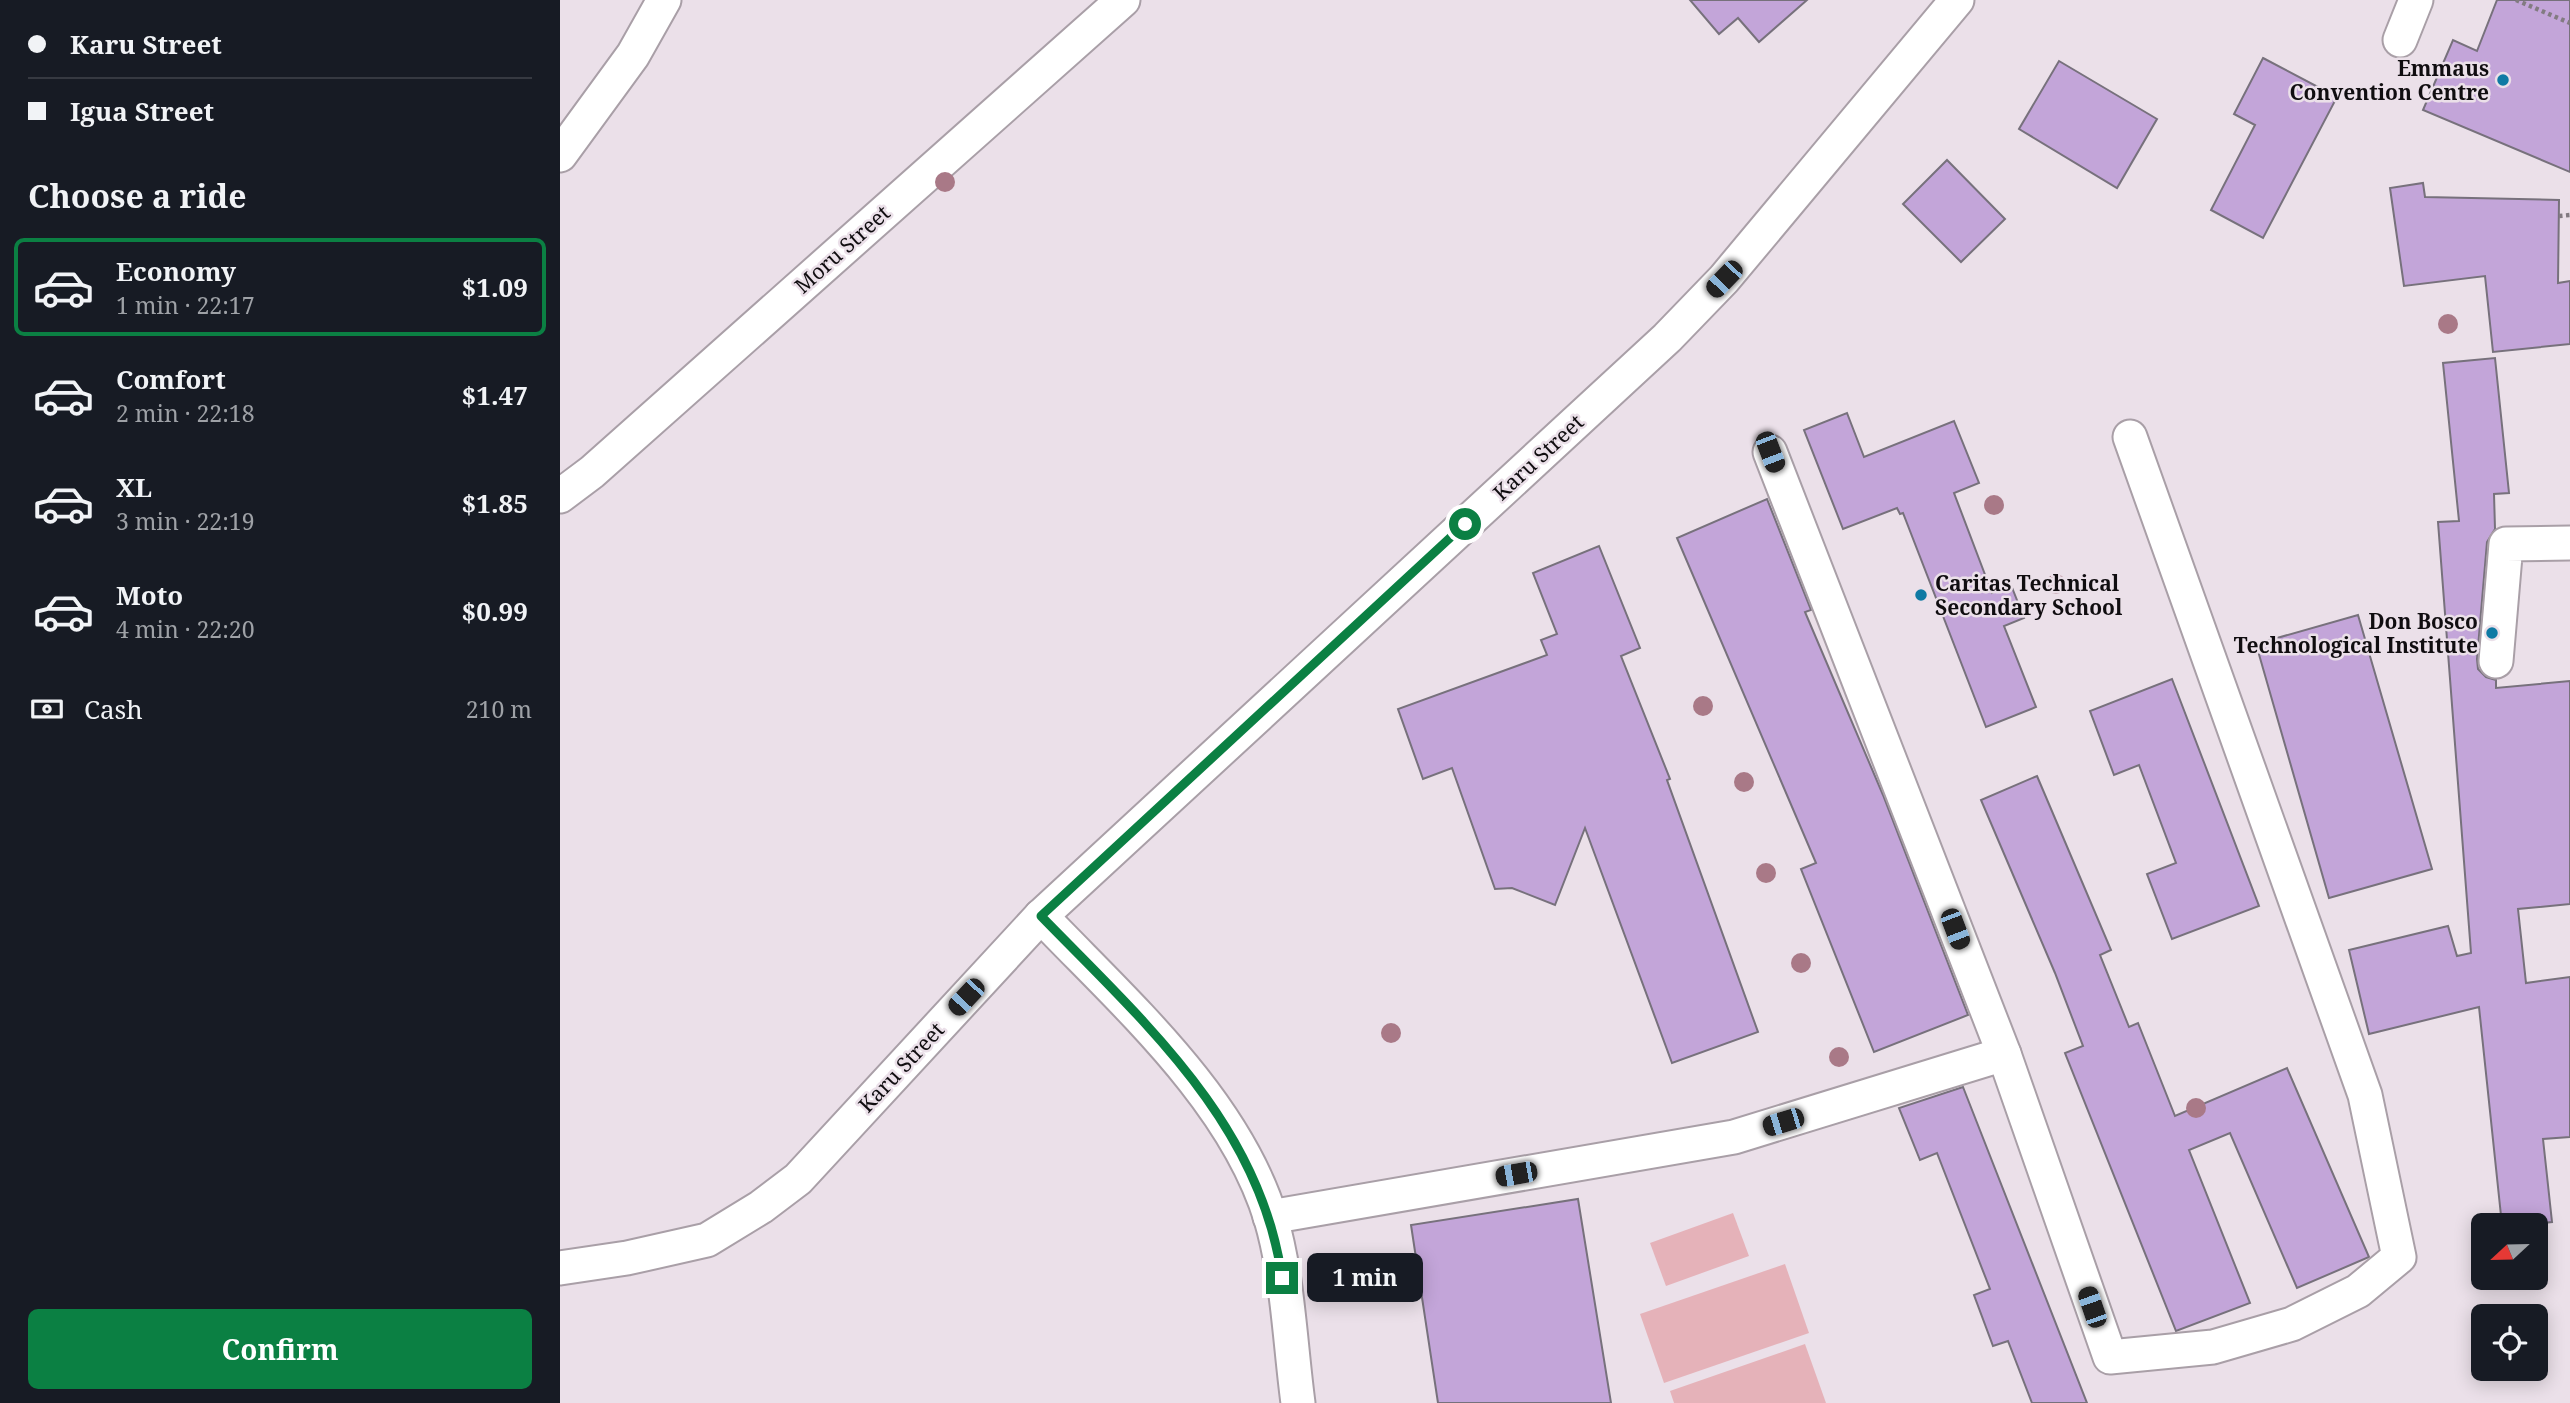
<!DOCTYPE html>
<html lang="en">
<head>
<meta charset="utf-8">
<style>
	body { margin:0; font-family:"Noto Serif",serif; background:#20242c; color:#f1f3f6; height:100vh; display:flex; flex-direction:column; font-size:26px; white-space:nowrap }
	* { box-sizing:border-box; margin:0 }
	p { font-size:23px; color:#9ea1a6 }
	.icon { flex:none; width:38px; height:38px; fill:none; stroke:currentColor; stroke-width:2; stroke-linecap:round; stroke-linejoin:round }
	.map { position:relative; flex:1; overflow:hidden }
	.details { display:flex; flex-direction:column; background:#171b24; width:560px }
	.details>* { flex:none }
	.banner { display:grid; align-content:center; height:154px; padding:0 28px; background:#171b24 }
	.needle { width:46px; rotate:248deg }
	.buttons { position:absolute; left:1911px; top:1213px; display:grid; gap:14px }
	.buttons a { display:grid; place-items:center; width:77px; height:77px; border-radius:10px; background:#171b24; box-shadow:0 4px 18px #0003; font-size:35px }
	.end { position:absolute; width:32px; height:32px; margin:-16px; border:9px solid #0b8043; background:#fff; box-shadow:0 0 0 4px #fff }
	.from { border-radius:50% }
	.bubble { position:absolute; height:49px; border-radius:10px; background:#171b24; box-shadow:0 4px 18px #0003; font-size:23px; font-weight:700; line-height:49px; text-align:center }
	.car { position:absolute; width:21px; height:42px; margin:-21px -10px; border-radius:9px; box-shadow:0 0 5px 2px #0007; background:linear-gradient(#222 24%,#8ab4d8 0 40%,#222 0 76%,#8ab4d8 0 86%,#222 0) }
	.banner b { display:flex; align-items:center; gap:24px; height:66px; font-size:26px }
	.banner b+b { border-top:2px solid #363941 }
	.banner i { width:18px; height:18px; background:#f1f3f6 }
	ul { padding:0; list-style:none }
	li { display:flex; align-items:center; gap:21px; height:98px; margin:0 14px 10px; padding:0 14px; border:4px solid transparent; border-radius:10px }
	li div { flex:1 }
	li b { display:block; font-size:26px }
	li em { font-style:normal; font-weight:700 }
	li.selected { border-color:#0b8043 }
	li>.icon { width:63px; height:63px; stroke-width:1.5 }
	h2 { padding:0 28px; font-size:32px; line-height:84px }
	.pay { display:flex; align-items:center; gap:18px; height:77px; padding:0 28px; font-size:26px }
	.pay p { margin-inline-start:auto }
	.cta { display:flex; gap:14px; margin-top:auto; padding:14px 28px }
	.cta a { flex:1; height:80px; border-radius:10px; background:#0b8043; color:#fff; font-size:28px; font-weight:700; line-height:80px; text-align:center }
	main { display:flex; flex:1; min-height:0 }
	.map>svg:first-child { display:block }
</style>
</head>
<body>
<main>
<section class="details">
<div class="banner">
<b><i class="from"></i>Karu Street</b>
<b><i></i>Igua Street</b>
</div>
<h2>Choose a ride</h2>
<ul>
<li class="selected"><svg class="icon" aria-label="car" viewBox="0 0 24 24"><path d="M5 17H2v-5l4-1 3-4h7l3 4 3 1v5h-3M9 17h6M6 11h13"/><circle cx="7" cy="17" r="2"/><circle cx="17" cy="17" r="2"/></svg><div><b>Economy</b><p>1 min · 22:17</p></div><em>$1.09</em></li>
<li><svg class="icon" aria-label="car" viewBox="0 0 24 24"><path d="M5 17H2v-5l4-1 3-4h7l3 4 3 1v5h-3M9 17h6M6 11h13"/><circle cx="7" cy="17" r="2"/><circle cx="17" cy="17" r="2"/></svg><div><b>Comfort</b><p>2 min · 22:18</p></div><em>$1.47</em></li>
<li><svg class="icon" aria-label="car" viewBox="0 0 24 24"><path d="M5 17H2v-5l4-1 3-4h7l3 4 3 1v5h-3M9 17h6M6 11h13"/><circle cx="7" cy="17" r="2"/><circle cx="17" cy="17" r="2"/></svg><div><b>XL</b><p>3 min · 22:19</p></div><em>$1.85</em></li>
<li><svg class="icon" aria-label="car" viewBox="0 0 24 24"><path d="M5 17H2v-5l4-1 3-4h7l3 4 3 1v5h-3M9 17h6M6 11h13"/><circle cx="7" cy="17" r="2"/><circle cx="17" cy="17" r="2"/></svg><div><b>Moto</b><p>4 min · 22:20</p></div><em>$0.99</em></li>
</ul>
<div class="pay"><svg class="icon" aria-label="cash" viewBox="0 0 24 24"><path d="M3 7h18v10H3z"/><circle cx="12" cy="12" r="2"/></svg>Cash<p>210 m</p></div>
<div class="cta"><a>Confirm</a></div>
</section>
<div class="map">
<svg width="2010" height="1403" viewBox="0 0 2010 1403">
	<rect width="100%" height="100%" fill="#ebe0e9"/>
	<!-- green -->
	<g fill="#e5b2b9">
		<polygon points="1173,1213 1189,1256 1106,1286 1090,1243"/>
		<polygon points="1225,1264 1249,1333 1104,1383 1080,1314"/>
		<polygon points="1245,1344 1266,1403 1114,1403 1110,1391"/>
	</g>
	<!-- building -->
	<g fill="#c3a5d9" stroke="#77717c" stroke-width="2">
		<polygon points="1130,0 1247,0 1199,42 1178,18 1159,34"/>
		<polygon points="1937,0 2010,0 2010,172 1863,110 1893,40 1917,51"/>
		<polygon points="1703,58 1777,97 1703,238 1651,210 1695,125 1674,114"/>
		<polygon points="1499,61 1597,119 1557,188 1459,129"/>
		<polygon points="1387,160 1445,219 1401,262 1343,204"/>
		<polygon points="1863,183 1865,197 1999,200 1998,283 2010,281 2010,344 1933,352 1925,276 1844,286 1830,188"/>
		<polygon points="1935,358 1949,493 1934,494 1935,529 1927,542 1917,659 1918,669 1926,677 1936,680 1936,688 2010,681 2010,904 1958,909 1966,983 2010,977 2010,1137 1983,1139 1992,1222 1962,1225 1942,1225 1919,1007 1809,1034 1789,950 1888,926 1897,956 1911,953 1878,522 1899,521 1883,363"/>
		<polygon points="1287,413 1304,457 1394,421 1419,483 1394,493 1432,593 1451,585 1464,618 1444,626 1476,707 1426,727 1343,513 1340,514 1337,508 1283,529 1244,430"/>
		<polygon points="1207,499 1251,610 1245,612 1323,795 1408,1015 1314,1052 1241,869 1256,863 1117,538"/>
		<polygon points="1039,546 1080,648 1061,656 1110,779 1107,780 1198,1032 1112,1063 1025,828 995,905 952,888 935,889 892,768 863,779 838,709 987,655 981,640 997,634 973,573"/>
		<polygon points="1798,615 1872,869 1769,898 1696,644"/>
		<polygon points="1612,679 1699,906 1612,939 1587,874 1616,863 1579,765 1554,775 1530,711"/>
		<polygon points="1477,776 1551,950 1540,955 1569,1027 1578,1023 1615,1116 1727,1068 1809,1257 1737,1288 1670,1133 1629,1150 1690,1303 1616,1331 1505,1053 1523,1046 1495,973 1421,800"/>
		<polygon points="1403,1087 1527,1403 1472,1403 1448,1341 1433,1346 1414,1295 1430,1289 1377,1153 1360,1160 1339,1108"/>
		<polygon points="1018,1199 1051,1403 878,1403 851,1225"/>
	</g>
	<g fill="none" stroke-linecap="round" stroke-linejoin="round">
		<!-- minor casing -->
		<g stroke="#a99fa7" stroke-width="37">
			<g id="minor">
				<polyline points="1840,40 1856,0"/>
				<polyline points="0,155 73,55 104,0"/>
				<polyline points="1210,452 1444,1054 1550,1357 1653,1347 1732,1324 1798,1291 1839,1257 1805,1095 1570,437"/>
				<polyline points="0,496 32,472 563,0"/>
				<polyline points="1936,661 1946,544 2010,543"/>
				<path d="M 481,916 C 564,1003 675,1100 711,1219 C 728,1277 730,1343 738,1403"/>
				<polyline points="710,1217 1174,1137 1444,1054"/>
				<polyline points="0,1268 67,1258 147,1240 201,1207 238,1179 481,916 1107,338 1164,279 1397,0"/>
			</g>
		</g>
		<!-- path -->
		<g stroke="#827b81" stroke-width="4.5" stroke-dasharray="3.5 3.5" stroke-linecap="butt">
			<polyline points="1956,0 2010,23"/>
			<polyline points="1999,216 2010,215"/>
		</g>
		<!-- minor -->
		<use href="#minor" stroke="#fff" stroke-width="33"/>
	</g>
	<!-- trees -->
	<g fill="#a97987">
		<circle cx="385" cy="182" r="10"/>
		<circle cx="1888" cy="324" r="10"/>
		<circle cx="1434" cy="505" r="10"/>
		<circle cx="1496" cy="584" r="10"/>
		<circle cx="1143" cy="706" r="10"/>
		<circle cx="1184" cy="782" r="10"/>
		<circle cx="1206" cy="873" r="10"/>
		<circle cx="1241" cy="963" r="10"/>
		<circle cx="831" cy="1033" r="10"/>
		<circle cx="1279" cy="1057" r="10"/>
		<circle cx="1636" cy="1108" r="10"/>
	</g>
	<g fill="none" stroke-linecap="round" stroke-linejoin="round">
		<!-- route -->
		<path stroke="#0b8043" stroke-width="9" d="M 722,1278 C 701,1124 583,1021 481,916 L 905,524"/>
	</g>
	<!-- markers -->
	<g fill="#0f7aa4" stroke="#ebe0e9" stroke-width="2.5">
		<circle cx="1943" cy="80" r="7"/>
		<circle cx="1361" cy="595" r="7"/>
		<circle cx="1932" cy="633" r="7"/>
	</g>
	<g text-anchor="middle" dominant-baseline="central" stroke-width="5" stroke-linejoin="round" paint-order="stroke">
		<!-- poi labels -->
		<g font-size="21" font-weight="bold" fill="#100d10" stroke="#ebe0e9" text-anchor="end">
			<text x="1929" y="68">Emmaus<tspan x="1929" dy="24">Convention Centre</tspan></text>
			<text x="1375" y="583" text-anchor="start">Caritas Technical<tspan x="1375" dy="24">Secondary School</tspan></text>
			<text x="1918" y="621">Don Bosco<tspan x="1918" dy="24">Technological Institute</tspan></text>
		</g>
		<!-- street labels -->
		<g font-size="21" fill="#100d10" stroke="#ebe0e9">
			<text transform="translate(282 249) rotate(-42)">Moru Street</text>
			<text transform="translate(978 457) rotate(-43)">Karu Street</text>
			<text transform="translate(341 1067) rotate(-47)">Karu Street</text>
		</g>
	</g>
</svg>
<div class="buttons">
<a><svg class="needle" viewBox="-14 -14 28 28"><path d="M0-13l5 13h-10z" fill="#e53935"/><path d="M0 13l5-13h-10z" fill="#9ea1a6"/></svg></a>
<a><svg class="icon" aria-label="locate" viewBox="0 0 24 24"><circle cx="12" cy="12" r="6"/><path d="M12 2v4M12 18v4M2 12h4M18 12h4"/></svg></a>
</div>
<i class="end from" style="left:905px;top:524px"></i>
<i class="end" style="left:722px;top:1278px"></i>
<div class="bubble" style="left:747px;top:1253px;width:116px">1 min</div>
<i class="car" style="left:1164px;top:279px;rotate:224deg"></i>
<i class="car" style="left:1210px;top:452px;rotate:159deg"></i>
<i class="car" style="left:1395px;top:929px;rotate:159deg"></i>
<i class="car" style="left:406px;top:997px;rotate:223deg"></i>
<i class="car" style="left:1223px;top:1122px;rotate:253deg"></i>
<i class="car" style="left:956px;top:1174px;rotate:260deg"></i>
<i class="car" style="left:1532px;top:1307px;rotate:341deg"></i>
</div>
</main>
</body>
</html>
